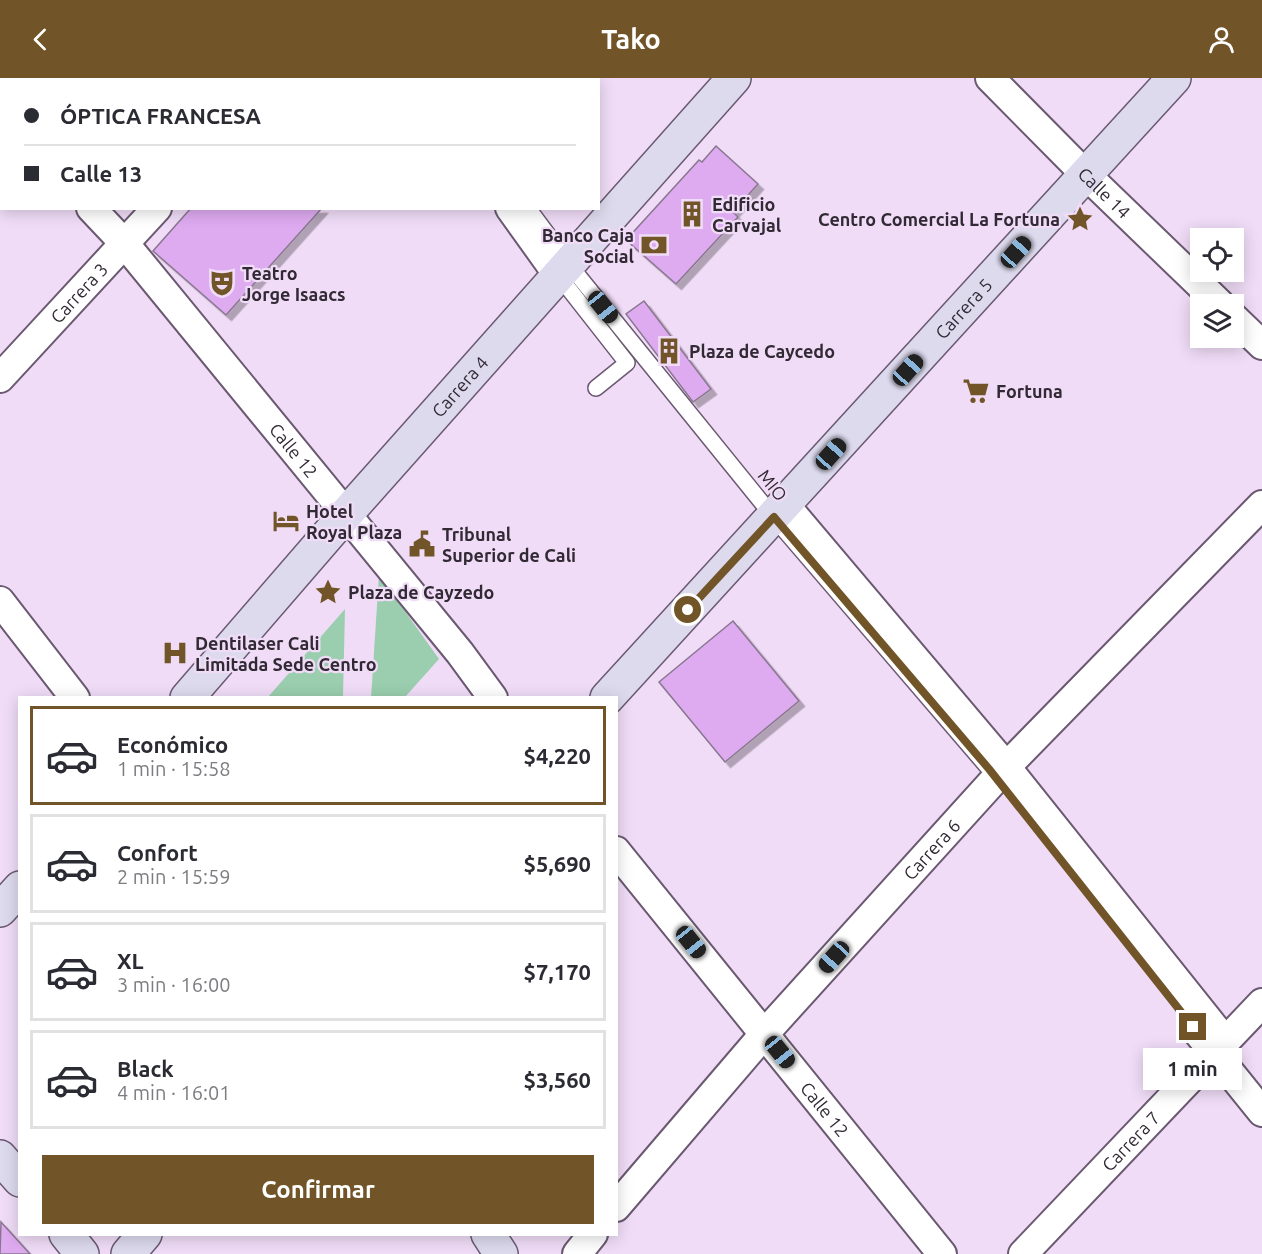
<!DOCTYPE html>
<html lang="es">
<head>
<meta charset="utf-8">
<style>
	body { margin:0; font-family:Ubuntu,sans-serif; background:#f2f2f3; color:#2b2b33; height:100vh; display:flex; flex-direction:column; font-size:22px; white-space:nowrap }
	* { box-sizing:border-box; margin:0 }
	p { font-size:20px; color:#7c7c81 }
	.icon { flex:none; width:33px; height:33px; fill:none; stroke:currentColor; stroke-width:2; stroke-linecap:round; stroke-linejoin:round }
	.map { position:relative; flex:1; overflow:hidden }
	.drawer { position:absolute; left:18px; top:618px; width:600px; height:540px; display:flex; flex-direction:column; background:#fff; border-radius:0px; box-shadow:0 3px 15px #0003 }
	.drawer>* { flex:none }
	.guide { position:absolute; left:0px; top:0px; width:600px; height:132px; box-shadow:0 3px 15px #0003; display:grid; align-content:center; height:132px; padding:0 24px; background:#fff }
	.tools { position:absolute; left:1190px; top:150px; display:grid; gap:12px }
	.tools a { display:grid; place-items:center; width:54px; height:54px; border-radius:0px; background:#fff; box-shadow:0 3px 15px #0003; font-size:30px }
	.end { position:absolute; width:27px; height:27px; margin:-14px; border:8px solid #715528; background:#fff; box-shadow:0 0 0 3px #fff }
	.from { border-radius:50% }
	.bubble { position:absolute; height:42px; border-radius:0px; background:#fff; box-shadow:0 3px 15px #0003; font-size:20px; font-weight:600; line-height:42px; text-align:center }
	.car { position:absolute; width:18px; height:36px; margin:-18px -9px; border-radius:8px; box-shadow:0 0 4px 2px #0007; background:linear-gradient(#222 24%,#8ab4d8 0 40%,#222 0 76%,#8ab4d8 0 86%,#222 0) }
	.guide b { display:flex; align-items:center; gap:21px; height:57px; font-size:22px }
	.guide b+b { border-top:2px solid #e1e1e2 }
	.guide i { width:15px; height:15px; background:#2b2b33 }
	ul { padding:10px 0 0; list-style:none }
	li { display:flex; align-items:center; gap:18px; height:99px; margin:0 12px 9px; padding:0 12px; border:3px solid #e1e1e2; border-radius:0px }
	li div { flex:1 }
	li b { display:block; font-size:22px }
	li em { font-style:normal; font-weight:600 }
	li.current { border-color:#715528 }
	li>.icon { width:54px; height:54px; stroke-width:1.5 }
	.button { display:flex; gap:12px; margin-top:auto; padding:12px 24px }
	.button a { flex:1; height:69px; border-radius:0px; background:#715528; color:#fff; font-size:24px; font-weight:600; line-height:69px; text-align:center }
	header { display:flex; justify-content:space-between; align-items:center; height:78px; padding:0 24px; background:#715528; color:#fff; font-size:27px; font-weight:600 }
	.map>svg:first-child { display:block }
</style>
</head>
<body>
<header><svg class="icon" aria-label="back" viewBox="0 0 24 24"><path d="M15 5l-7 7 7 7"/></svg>Tako<svg class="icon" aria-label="person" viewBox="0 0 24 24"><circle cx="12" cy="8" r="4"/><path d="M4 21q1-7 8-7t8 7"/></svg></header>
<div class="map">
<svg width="1262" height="1176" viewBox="0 0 1262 1176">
	<defs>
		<filter id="shadow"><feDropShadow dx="5.5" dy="5.5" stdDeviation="0" flood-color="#0004"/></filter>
	</defs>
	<rect width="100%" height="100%" fill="#f0dcf7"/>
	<!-- green -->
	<g fill="#9aceae">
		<polygon points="0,0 275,0 2,2 0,85"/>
		<polygon points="379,497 439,581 405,619 371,620"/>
		<polygon points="345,531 343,619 268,619"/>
	</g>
	<!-- building -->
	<g fill="#deaaf0" stroke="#89778f" stroke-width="1.5" filter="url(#shadow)">
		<polygon points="716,68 758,106 733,134 738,139 676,206 626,162 699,82 702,84"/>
		<polygon points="191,130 322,130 226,237 153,173"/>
		<polygon points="644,223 711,311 693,324 626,236"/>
		<polygon points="733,543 799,623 725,684 659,604"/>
		<polygon points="1,1144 30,1176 0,1176"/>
	</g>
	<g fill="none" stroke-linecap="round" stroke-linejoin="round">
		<!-- primary-tunnel -->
		<polyline stroke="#cab8d0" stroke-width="33" stroke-dasharray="33 16" stroke-linecap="butt" points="24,2 25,0"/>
		<!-- lane casing -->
		<g stroke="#6a5970" stroke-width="18">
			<g id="lane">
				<polyline points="432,0 434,2"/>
				<polyline points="528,130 580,200 780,447 997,700"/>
				<polyline points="558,197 627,285 596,310"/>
			</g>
		</g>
		<!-- street casing -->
		<g stroke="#6a5970" stroke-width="32">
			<g id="street">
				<polyline points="416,0 417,2"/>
				<path id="s1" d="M 990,0 L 1078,89 L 1220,226"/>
				<polyline points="273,2 275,0"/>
				<polyline points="0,33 2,35"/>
				<path id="s2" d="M 91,130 L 125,166 L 460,575 L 493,620"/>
				<polyline points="510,130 558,197"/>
				<polyline points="1233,239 1262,267"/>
				<path id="s3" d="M 0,300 L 157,130"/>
				<polyline points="785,427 999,680 1225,963"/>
				<polyline points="0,523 75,620"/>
				<path id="s4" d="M 616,773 L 942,1176"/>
				<polyline points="1195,951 1262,1034"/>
				<path id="s5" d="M 616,1129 L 765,955 L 1006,689 L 1262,427"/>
				<polyline points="577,1176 593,1156"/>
				<path id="s6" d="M 1023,1176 L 1262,925"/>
			</g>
		</g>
		<!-- secondary casing -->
		<g stroke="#6a5970" stroke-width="36">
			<g id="secondary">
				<path id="s7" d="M 187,620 L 347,435 L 734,0"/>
				<path id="s8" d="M 607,620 L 1174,0"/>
				<polyline points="0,832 20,810"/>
				<polyline points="0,1079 20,1102"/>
				<polyline points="66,1156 82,1176"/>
				<polyline points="488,1156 501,1176"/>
				<polyline points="128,1176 145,1156"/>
			</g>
		</g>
		<!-- lane -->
		<use href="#lane" stroke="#fff" stroke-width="15"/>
		<!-- street -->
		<use href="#street" stroke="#fff" stroke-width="28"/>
		<!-- secondary -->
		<use href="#secondary" stroke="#dddaee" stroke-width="33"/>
	</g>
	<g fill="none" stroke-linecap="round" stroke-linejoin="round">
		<!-- route -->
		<polyline stroke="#715528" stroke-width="8" points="688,532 774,439 989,691 1193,949"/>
	</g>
	<!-- icons -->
	<defs>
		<g id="building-bare" transform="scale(2.07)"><path d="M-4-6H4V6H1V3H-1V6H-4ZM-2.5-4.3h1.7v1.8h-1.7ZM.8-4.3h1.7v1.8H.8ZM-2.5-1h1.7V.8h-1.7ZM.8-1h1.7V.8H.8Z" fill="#715528" stroke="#f0dcf7" stroke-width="2.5" paint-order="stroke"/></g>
		<g id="sight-bare" transform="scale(2.07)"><path d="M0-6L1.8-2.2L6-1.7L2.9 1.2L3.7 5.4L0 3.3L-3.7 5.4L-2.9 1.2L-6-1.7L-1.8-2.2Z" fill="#715528" stroke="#f0dcf7" stroke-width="2.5" paint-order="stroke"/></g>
		<g id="bank-bare" transform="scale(2.07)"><path d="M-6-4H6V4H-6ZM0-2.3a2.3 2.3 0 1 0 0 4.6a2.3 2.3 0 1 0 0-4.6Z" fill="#715528" stroke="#f0dcf7" stroke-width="2.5" paint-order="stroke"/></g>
		<g id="theatre-bare" transform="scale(2.07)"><path d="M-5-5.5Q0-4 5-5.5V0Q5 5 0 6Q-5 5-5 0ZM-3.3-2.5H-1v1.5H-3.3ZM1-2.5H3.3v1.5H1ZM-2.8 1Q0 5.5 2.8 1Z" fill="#715528" stroke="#f0dcf7" stroke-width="2.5" paint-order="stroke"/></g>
		<g id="supermarket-bare" transform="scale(2.07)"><path d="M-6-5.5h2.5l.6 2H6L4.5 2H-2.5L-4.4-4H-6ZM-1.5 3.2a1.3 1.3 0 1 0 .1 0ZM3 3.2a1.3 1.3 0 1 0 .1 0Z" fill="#715528" stroke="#f0dcf7" stroke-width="2.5" paint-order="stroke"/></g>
		<g id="hotel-bare" transform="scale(2.07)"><path d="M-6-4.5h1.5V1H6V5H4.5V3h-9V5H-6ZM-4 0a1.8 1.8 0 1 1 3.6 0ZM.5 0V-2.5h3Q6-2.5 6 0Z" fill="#715528" stroke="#f0dcf7" stroke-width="2.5" paint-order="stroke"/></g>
		<g id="civic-bare" transform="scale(2.07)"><path d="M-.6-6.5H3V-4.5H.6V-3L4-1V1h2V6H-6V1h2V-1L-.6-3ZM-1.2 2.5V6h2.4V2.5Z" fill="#715528" stroke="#f0dcf7" stroke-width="2.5" paint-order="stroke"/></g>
		<g id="hospital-bare" transform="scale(2.07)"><path d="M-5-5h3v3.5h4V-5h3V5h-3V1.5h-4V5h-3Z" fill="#715528" stroke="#f0dcf7" stroke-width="2.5" paint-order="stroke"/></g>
	</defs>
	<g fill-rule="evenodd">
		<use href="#building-bare" x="692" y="136"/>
		<use href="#sight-bare" x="1080" y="141"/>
		<use href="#bank-bare" x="654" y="167"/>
		<use href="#theatre-bare" x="222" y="205"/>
		<use href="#building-bare" x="669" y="273"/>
		<use href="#supermarket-bare" x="976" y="313"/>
		<use href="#hotel-bare" x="286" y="443"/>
		<use href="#civic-bare" x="422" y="466"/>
		<use href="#sight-bare" x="328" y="514"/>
		<use href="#hospital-bare" x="175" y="575"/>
	</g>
	<g text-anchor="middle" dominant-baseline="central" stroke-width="4.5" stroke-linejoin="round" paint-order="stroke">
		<!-- street labels -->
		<g font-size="18" fill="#312933" stroke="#f0dcf7">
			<text stroke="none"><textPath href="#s1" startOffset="162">Calle 14</textPath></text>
			<text stroke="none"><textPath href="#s3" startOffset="116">Carrera 3</textPath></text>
			<text stroke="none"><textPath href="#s8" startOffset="528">Carrera 5</textPath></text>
			<text stroke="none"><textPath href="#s7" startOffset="414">Carrera 4</textPath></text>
			<text stroke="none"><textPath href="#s2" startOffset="316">Calle 12</textPath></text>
			<text transform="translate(773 407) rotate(51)">MIO</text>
			<text stroke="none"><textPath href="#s5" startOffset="477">Carrera 6</textPath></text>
			<text stroke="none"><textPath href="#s4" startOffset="332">Calle 12</textPath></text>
			<text stroke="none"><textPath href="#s6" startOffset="156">Carrera 7</textPath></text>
		</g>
		<!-- poi labels -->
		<g font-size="18" font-weight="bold" fill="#312933" stroke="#f0dcf7" text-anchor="start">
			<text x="712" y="126">Edificio<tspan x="712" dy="21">Carvajal</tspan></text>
			<text x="1060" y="141" text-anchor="end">Centro Comercial La Fortuna</text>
			<text x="634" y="157" text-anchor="end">Banco Caja<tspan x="634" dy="21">Social</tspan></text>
			<text x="242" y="195">Teatro<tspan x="242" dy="21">Jorge Isaacs</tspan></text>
			<text x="689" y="273">Plaza de Caycedo</text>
			<text x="996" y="313">Fortuna</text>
			<text x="306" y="433">Hotel<tspan x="306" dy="21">Royal Plaza</tspan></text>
			<text x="442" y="456">Tribunal<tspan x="442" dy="21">Superior de Cali</tspan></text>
			<text x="348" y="514">Plaza de Cayzedo</text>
			<text x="195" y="565">Dentilaser Cali<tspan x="195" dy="21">Limitada Sede Centro</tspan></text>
		</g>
	</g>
</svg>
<div class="tools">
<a><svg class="icon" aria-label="locate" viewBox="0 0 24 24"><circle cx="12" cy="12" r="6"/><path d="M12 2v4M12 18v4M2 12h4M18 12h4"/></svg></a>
<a><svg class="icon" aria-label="layers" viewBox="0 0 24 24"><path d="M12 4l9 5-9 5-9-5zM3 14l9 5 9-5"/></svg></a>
</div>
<i class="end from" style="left:688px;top:532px"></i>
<i class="end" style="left:1193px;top:949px"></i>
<div class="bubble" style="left:1143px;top:970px;width:99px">1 min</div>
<i class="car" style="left:1016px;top:174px;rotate:42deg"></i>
<i class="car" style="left:603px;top:229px;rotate:141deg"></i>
<i class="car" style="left:908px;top:292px;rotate:42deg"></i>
<i class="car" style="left:831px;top:376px;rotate:42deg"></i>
<i class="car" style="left:691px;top:864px;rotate:141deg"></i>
<i class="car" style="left:834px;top:879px;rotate:222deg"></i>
<i class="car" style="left:780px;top:974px;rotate:141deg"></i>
<div class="guide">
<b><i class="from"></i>ÓPTICA FRANCESA</b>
<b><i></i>Calle 13</b>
</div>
<section class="drawer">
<ul>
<li class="current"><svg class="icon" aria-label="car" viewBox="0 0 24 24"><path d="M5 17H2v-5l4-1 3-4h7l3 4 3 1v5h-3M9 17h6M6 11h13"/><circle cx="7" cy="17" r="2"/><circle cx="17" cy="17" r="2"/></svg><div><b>Económico</b><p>1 min · 15:58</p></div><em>$4,220</em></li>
<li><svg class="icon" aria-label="car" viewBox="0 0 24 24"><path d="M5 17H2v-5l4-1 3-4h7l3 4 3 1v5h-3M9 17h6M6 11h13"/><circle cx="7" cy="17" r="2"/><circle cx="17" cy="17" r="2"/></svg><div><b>Confort</b><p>2 min · 15:59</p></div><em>$5,690</em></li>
<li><svg class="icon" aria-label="car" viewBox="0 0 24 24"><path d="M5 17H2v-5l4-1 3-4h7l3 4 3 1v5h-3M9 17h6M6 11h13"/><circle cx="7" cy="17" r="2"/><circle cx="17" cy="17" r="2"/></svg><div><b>XL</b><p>3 min · 16:00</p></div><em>$7,170</em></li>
<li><svg class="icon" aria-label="car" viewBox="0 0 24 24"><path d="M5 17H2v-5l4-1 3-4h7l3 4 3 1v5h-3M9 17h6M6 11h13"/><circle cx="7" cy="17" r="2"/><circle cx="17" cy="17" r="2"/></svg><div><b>Black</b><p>4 min · 16:01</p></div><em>$3,560</em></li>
</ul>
<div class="button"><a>Confirmar</a></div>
</section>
</div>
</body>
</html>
